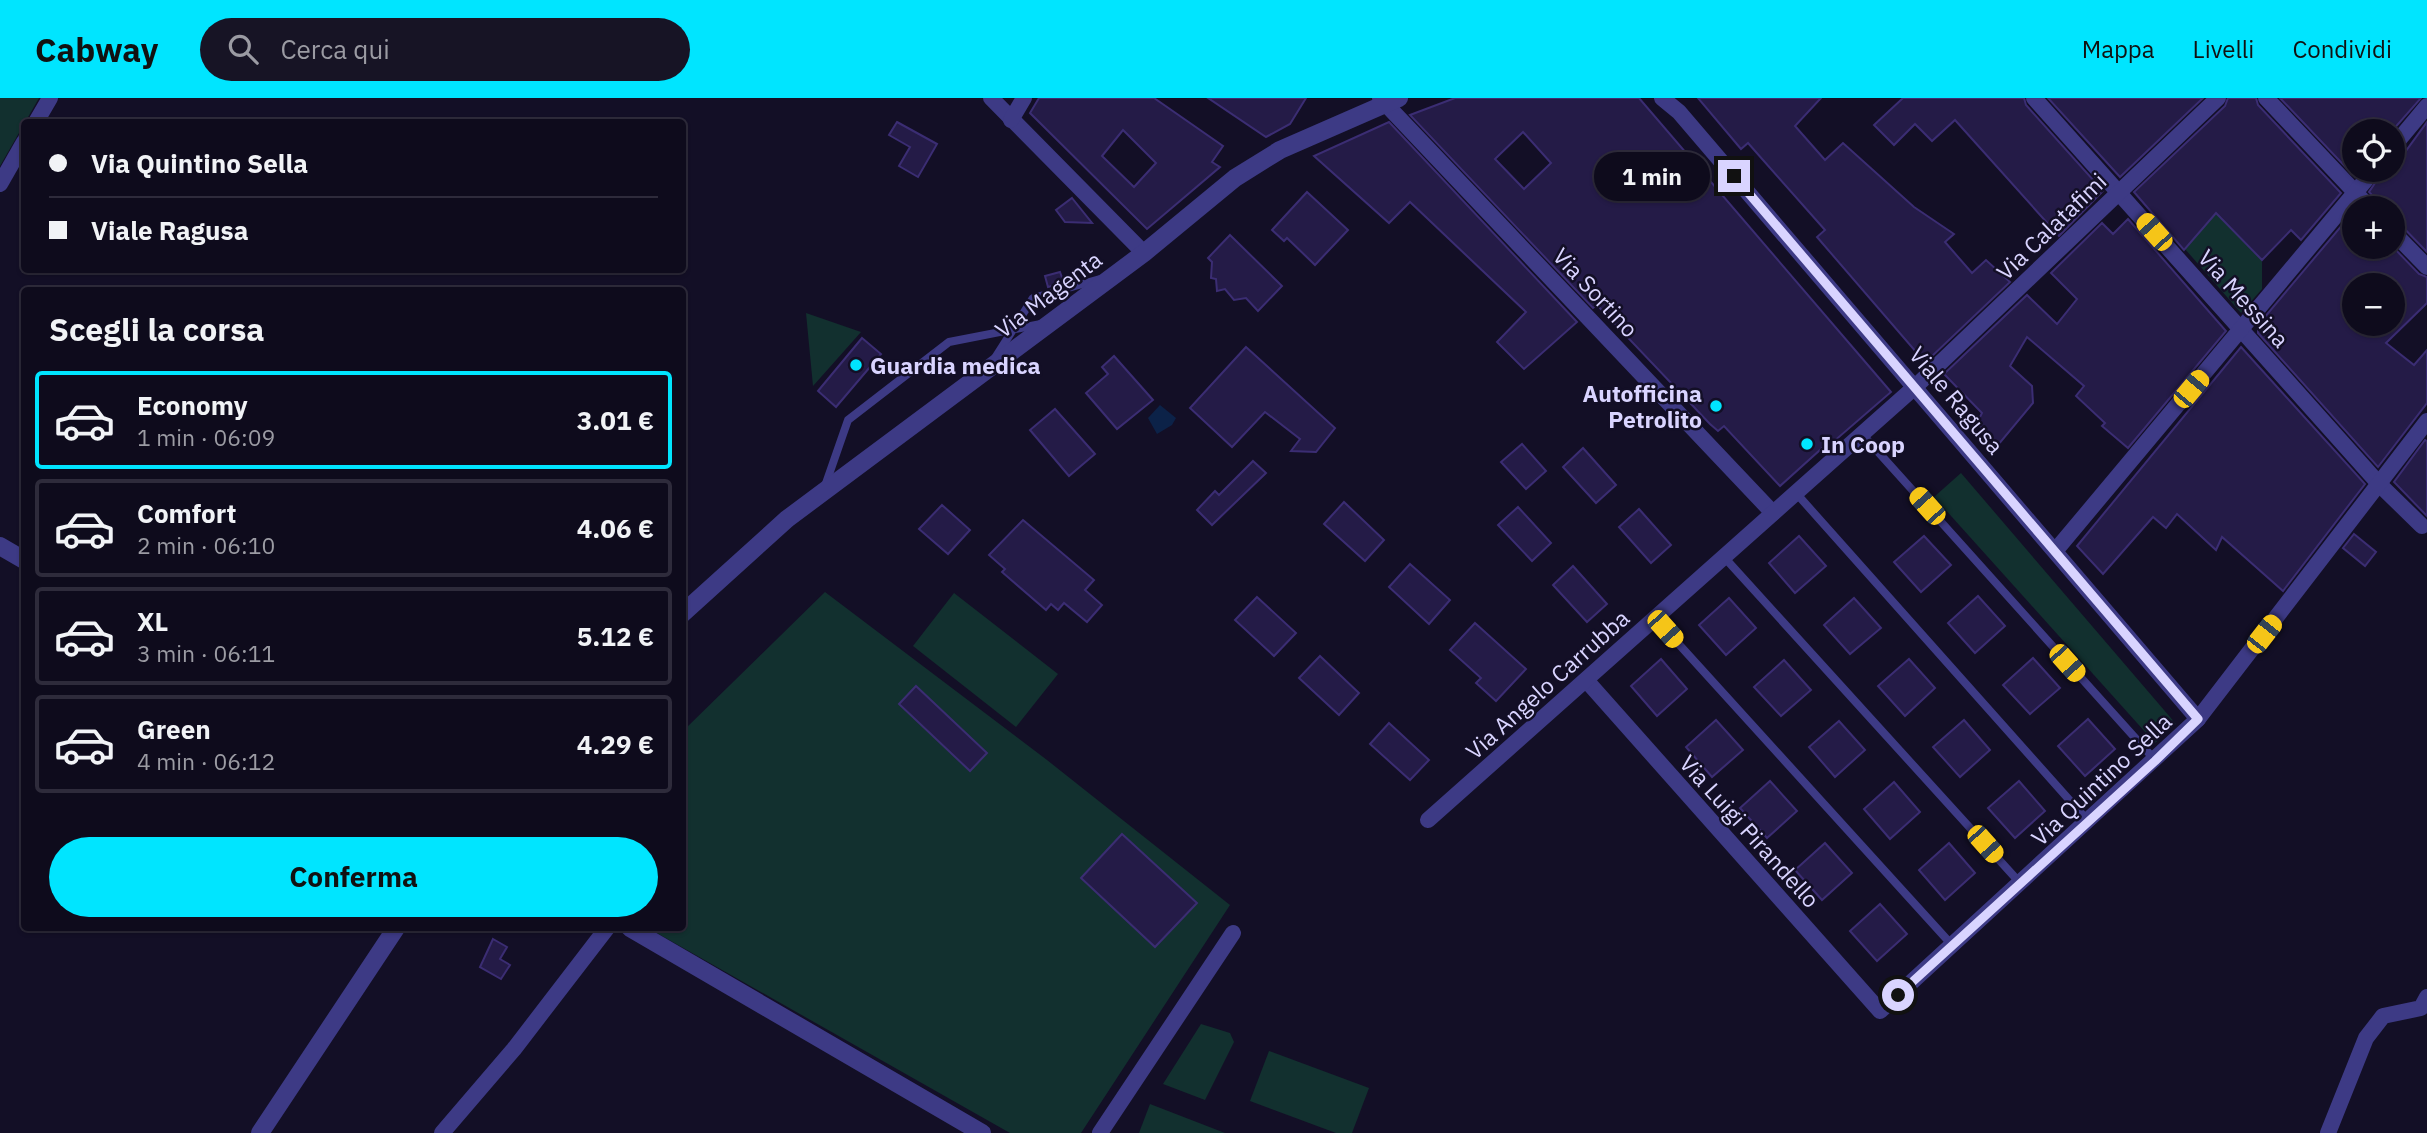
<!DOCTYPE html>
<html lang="it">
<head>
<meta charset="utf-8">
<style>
	body { margin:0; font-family:"IBM Plex Sans",sans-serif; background:#171425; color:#f1f3f6; height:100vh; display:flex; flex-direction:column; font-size:26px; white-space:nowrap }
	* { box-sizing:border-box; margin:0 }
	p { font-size:23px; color:#9b9ba3 }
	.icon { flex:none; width:38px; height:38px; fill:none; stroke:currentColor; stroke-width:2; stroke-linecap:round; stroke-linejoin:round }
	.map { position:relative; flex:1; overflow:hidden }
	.sheet { position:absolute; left:21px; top:189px; width:665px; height:644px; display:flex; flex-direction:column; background:#0e0b1c; border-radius:7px; box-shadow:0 2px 5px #0004,0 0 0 2px #2e2b3b }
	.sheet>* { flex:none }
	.banner { position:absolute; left:21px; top:21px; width:665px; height:154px; border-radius:7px; box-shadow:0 2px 5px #0004,0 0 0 2px #2e2b3b; display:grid; align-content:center; height:154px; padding:0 28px; background:#0e0b1c }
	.controls { position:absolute; left:2342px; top:21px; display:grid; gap:14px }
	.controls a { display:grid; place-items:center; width:63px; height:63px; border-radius:50%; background:#0e0b1c; box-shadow:0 2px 5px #0004,0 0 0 2px #2e2b3b; font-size:35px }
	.end { position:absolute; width:32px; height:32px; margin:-16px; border:9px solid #d9d4ff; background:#111; box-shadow:0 0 0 4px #111 }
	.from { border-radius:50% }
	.bubble { position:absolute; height:49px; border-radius:24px; background:#0e0b1c; box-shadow:0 2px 5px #0004,0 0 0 2px #2e2b3b; font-size:23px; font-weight:700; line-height:49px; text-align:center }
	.car { position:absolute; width:21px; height:42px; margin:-21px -10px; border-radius:9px; box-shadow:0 0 5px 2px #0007; background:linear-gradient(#f5c518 24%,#345 0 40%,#f5c518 0 76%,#345 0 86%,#f5c518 0) }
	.banner b { display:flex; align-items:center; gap:24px; height:66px; font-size:26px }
	.banner b+b { border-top:2px solid #2e2b3b }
	.banner i { width:18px; height:18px; background:#f1f3f6 }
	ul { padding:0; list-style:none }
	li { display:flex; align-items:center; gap:21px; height:98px; margin:0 14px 10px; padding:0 14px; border:4px solid #2e2b3b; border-radius:7px }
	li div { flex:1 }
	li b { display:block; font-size:26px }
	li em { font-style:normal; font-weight:700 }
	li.current { border-color:#00e5ff }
	li>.icon { width:63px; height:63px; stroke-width:1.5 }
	h2 { padding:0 28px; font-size:32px; line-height:84px }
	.action { display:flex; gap:14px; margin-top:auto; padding:14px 28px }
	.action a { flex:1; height:80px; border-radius:42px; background:#00e5ff; color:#111; font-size:28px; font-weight:700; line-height:80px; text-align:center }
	header { display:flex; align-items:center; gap:42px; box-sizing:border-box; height:98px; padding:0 35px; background:#00e5ff; color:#111 }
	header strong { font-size:33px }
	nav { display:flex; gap:38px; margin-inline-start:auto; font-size:24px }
	.search { width:490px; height:63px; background:#171425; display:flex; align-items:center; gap:18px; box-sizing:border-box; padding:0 24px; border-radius:38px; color:#9b9ba3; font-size:26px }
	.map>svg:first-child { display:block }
</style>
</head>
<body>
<header>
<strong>Cabway</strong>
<div class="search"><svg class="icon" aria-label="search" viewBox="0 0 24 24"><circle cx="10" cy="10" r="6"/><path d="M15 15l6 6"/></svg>Cerca qui</div>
<nav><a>Mappa</a><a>Livelli</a><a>Condividi</a></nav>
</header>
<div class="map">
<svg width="2427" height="1035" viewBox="0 0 2427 1035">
	<rect width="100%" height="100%" fill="#130f26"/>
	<!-- green -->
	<g fill="#12302f">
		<polygon points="0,0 39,0 0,68"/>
		<polygon points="2216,115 2262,162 2262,191 2241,215 2185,151"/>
		<polygon points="806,215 861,234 813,288"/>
		<polygon points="1961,375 2176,626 2155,645 1934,399"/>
		<polygon points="825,494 1047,662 1230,807 1081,1035 1010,1035 648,830 682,830 683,633"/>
		<polygon points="954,495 1058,576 1016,629 913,548"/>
		<polygon points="1201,926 1230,935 1234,944 1205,1002 1163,986"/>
		<polygon points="1269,953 1369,990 1352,1035 1336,1035 1250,1003"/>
		<polygon points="1150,1006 1225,1035 1139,1035"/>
	</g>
	<!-- water -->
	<polygon fill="#0c2248" points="1160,307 1176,320 1172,327 1157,336 1148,320"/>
	<!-- building -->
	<g fill="#241b47" stroke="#3b2d73" stroke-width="2" fill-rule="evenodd">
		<path d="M 1039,0 L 1154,0 L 1223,48 L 1212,64 L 1220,69 L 1147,131 L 1030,15 ZM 1123,32 L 1156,65 L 1134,89 L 1102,58 Z"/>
		<polygon points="1208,0 1306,0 1290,26 1266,39"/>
		<path d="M 1455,0 L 1639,0 L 1891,294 L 1832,345 L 1830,343 L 1780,388 L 1724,328 L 1718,333 L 1710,326 L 1597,207 L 1593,210 L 1410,17 ZM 1523,34 L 1551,65 L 1524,91 L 1495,61 Z"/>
		<polygon points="1698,0 1821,0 1795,28 1825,62 1843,45 1914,109 1954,136 1945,144 1972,175 1986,162 2010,184 1929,261 1927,258 1923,262 1817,139 1825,132 1748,45 1741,51"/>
		<polygon points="1903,0 2024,0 2026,7 2103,93 2059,138 1955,22 1932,43 1915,26 1894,47 1874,27"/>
		<polygon points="2048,0 2203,0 2120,79"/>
		<polygon points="2228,0 2256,0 2258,7 2341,95 2301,142 2291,132 2262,162 2216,115 2184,152 2134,94 2225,8"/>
		<polygon points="2280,0 2421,0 2392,33 2354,33 2354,72 2361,72 2355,79"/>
		<polygon points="897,24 937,46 918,79 899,68 910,49 889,37"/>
		<polygon points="1389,24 1577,224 1524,271 1497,244 1526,214 1410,104 1389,125 1314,58"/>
		<polygon points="2427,24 2427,154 2392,118 2392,110 2385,110 2369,94 2384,72 2392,72"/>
		<polygon points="1307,94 1348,132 1315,167 1287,140 1284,143 1272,132"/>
		<polygon points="1072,100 1092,125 1065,124 1056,112"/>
		<path d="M 2354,113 L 2354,149 L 2393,149 L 2419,176 L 2427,179 L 2427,205 L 2386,245 L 2414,267 L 2427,252 L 2427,305 L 2378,369 L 2258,235 L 2258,227 ZM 2354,187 L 2392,187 L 2392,226 L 2354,226 Z"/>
		<polygon points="2128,121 2226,233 2128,350 2102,328 2105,325 2076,298 2084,288 2027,239 2010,268 2032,288 2033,305 1998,347 1977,325 1982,315 1944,276 2027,197 2057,226 2077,201 2051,175 2102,125 2113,136"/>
		<polygon points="1230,137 1282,188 1258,213 1246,200 1234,202 1225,191 1217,193 1216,181 1211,180 1212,164 1208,160"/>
		<polygon points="1060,174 1064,185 1048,189 1045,178"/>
		<polygon points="862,240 881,256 836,309 818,293"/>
		<polygon points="1246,249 1335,330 1316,354 1291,353 1300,341 1265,314 1232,349 1190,310"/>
		<polygon points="2241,249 2365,386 2283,493 2222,439 2216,452 2177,416 2166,430 2153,419 2103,476 2077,448"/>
		<polygon points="1114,258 1153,302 1117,331 1086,295 1108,276 1102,269"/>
		<polygon points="1055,311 1095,356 1069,378 1030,332"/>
		<polygon points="2425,342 2427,343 2427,418 2394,384"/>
		<polygon points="1522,346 1546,373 1526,391 1501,364"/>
		<polygon points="1583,350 1616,387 1596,405 1563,369"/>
		<polygon points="1253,363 1266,375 1212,427 1197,412 1215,393 1219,397"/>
		<polygon points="1344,404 1384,442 1365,463 1324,426"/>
		<polygon points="942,407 970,432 948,456 919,431"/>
		<polygon points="1518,409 1551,445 1532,463 1498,427"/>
		<polygon points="1639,411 1671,447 1651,465 1619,429"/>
		<polygon points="1023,422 1094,482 1085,492 1102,507 1087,524 1064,505 1058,512 1051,506 1046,512 1002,474 1005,471 989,457"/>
		<polygon points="2354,436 2376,454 2365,468 2343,450"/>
		<polygon points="1799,438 1826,468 1795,495 1769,465"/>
		<polygon points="1924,438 1951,467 1921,494 1894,464"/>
		<polygon points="1410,466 1450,502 1429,526 1389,489"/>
		<polygon points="1573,468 1607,506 1587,524 1553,487"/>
		<polygon points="1978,498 2005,528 1975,555 1948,525"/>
		<polygon points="1257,499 1296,535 1274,558 1235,522"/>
		<polygon points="1729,500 1756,530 1726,557 1699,527"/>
		<polygon points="1854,500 1881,530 1850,556 1824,527"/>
		<polygon points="1475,525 1526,571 1496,603 1476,585 1481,580 1450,552"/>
		<polygon points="1320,558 1359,595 1339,617 1299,580"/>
		<polygon points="2033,560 2060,590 2030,616 2003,587"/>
		<polygon points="1661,561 1687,591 1657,618 1631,588"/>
		<polygon points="1909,561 1935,590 1905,618 1878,588"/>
		<polygon points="1784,562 1811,592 1781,618 1754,589"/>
		<polygon points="916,588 987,655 970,673 899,606"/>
		<polygon points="2088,621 2115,651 2085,678 2058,648"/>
		<polygon points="1716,622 1743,652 1712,679 1686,649"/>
		<polygon points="1964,622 1990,652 1960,679 1933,649"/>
		<polygon points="1839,623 1865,652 1835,679 1809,649"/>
		<polygon points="1389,625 1429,662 1410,682 1370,646"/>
		<polygon points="1770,683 1797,713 1767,740 1740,710"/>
		<polygon points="2019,683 2045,713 2015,740 1988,710"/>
		<polygon points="1894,684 1920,714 1890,741 1864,711"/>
		<polygon points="1122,736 1197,805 1155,849 1081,780"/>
		<polygon points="1825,745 1852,775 1822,802 1795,772"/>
		<polygon points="1949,745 1975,775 1945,802 1919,772"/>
		<polygon points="1880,806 1907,836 1877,863 1850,833"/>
		<polygon points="493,841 507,849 500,861 510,867 501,881 480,869"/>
	</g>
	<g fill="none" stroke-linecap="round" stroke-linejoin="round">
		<!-- service -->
		<g stroke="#3d3a85" stroke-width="8">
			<polyline points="995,260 1033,200 1100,181"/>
			<polyline points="1862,336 2155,662"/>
			<polyline points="825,388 848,322 949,244 1041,226"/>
			<polyline points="1796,395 2089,724"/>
			<polyline points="1724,459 2021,786"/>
			<polyline points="1655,520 1952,847"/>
		</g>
		<!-- minor -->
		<g stroke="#3d3a85" stroke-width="16">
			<polyline points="991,0 1144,155"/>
			<polyline points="1380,0 1773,415"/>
			<polyline points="1662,0 1679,14 2198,621"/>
			<polyline points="2034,0 2380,387 2422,428"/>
			<polyline points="2266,0 2370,110"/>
			<polyline points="1011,22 1024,0"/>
			<polyline points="36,24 50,0"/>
			<polyline points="2392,50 2427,8"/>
			<polyline points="0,86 24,44"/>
			<polyline points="2392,133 2427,169"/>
			<polyline points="2056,452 2374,72"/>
			<polyline points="1586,582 1880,913 2198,621 2427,323"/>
			<polyline points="1428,722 1916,288 2218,0"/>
			<polyline points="442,1035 514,951 607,830"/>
			<polyline points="1100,1035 1233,835"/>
			<polyline points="2328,1035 2366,940 2383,918 2421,910 2427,899"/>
		</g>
		<!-- tertiary -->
		<g stroke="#3d3a85" stroke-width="18">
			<polyline points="0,448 24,462"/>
			<polyline points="682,516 787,421 1144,155 1235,80 1280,52 1399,0"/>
			<polyline points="630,830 982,1035"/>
			<polyline points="260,1035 396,830"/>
		</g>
	</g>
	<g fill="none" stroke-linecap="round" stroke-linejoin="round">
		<!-- route -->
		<polyline stroke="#d9d4ff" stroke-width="9" points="1734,78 2198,621 2155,663 1898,897"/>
	</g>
	<!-- markers -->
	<g fill="#00e5ff" stroke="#130f26" stroke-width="2.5">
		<circle cx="856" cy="267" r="7"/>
		<circle cx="1716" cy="308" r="7"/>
		<circle cx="1807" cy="346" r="7"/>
	</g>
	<g text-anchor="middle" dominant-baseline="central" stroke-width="5" stroke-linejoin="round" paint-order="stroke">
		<!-- street labels -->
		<g font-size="23" fill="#d9d4ff" stroke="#130f26">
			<text transform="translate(2051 128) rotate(-44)">Via Calatafimi</text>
			<text transform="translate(1596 194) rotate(47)">Via Sortino</text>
			<text transform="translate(1048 196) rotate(-37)">Via Magenta</text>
			<text transform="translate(2244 200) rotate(48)">Via Messina</text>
			<text transform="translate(1957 302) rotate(50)">Viale Ragusa</text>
			<text transform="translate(1547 586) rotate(-42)">Via Angelo Carrubba</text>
			<text transform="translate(2101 681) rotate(-43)">Via Quintino Sella</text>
			<text transform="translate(1750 733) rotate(48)">Via Luigi Pirandello</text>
		</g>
		<!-- poi labels -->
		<g font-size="23" font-weight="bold" fill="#d9d4ff" stroke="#130f26" text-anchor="start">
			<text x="870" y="267">Guardia medica</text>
			<text x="1702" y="295" text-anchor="end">Autofficina<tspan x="1702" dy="26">Petrolito</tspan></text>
			<text x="1821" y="346">In Coop</text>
		</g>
	</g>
</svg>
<div class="controls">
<a><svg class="icon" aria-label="locate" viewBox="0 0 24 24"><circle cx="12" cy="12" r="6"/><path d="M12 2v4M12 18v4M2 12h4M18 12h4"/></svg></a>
<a>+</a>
<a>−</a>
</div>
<i class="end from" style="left:1898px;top:897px"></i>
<i class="end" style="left:1734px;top:78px"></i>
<div class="bubble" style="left:1594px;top:54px;width:116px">1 min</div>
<i class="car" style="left:2154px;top:134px;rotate:318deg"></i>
<i class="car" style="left:2191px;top:291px;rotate:40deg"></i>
<i class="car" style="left:1927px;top:408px;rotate:318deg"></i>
<i class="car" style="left:1665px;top:531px;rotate:138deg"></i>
<i class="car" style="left:2264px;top:536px;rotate:38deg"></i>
<i class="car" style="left:2067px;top:565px;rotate:138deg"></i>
<i class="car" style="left:1985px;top:746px;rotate:138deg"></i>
<div class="banner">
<b><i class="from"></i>Via Quintino Sella</b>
<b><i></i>Viale Ragusa</b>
</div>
<section class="sheet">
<h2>Scegli la corsa</h2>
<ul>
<li class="current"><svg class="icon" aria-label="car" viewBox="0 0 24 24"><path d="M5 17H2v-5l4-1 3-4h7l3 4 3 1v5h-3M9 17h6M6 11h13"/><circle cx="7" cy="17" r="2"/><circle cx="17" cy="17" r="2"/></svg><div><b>Economy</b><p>1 min · 06:09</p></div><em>3.01 €</em></li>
<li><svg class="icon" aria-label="car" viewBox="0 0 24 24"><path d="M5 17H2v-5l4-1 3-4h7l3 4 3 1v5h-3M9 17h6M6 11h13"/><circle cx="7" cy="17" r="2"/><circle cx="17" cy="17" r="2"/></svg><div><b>Comfort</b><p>2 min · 06:10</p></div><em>4.06 €</em></li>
<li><svg class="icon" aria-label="car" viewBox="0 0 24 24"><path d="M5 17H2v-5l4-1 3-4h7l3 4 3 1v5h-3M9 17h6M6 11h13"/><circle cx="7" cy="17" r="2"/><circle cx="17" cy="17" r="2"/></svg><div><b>XL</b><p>3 min · 06:11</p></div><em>5.12 €</em></li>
<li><svg class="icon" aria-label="car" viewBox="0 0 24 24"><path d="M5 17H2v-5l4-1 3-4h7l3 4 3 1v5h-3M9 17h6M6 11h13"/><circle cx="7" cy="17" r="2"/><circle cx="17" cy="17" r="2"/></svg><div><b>Green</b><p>4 min · 06:12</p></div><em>4.29 €</em></li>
</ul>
<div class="action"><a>Conferma</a></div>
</section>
</div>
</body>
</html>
